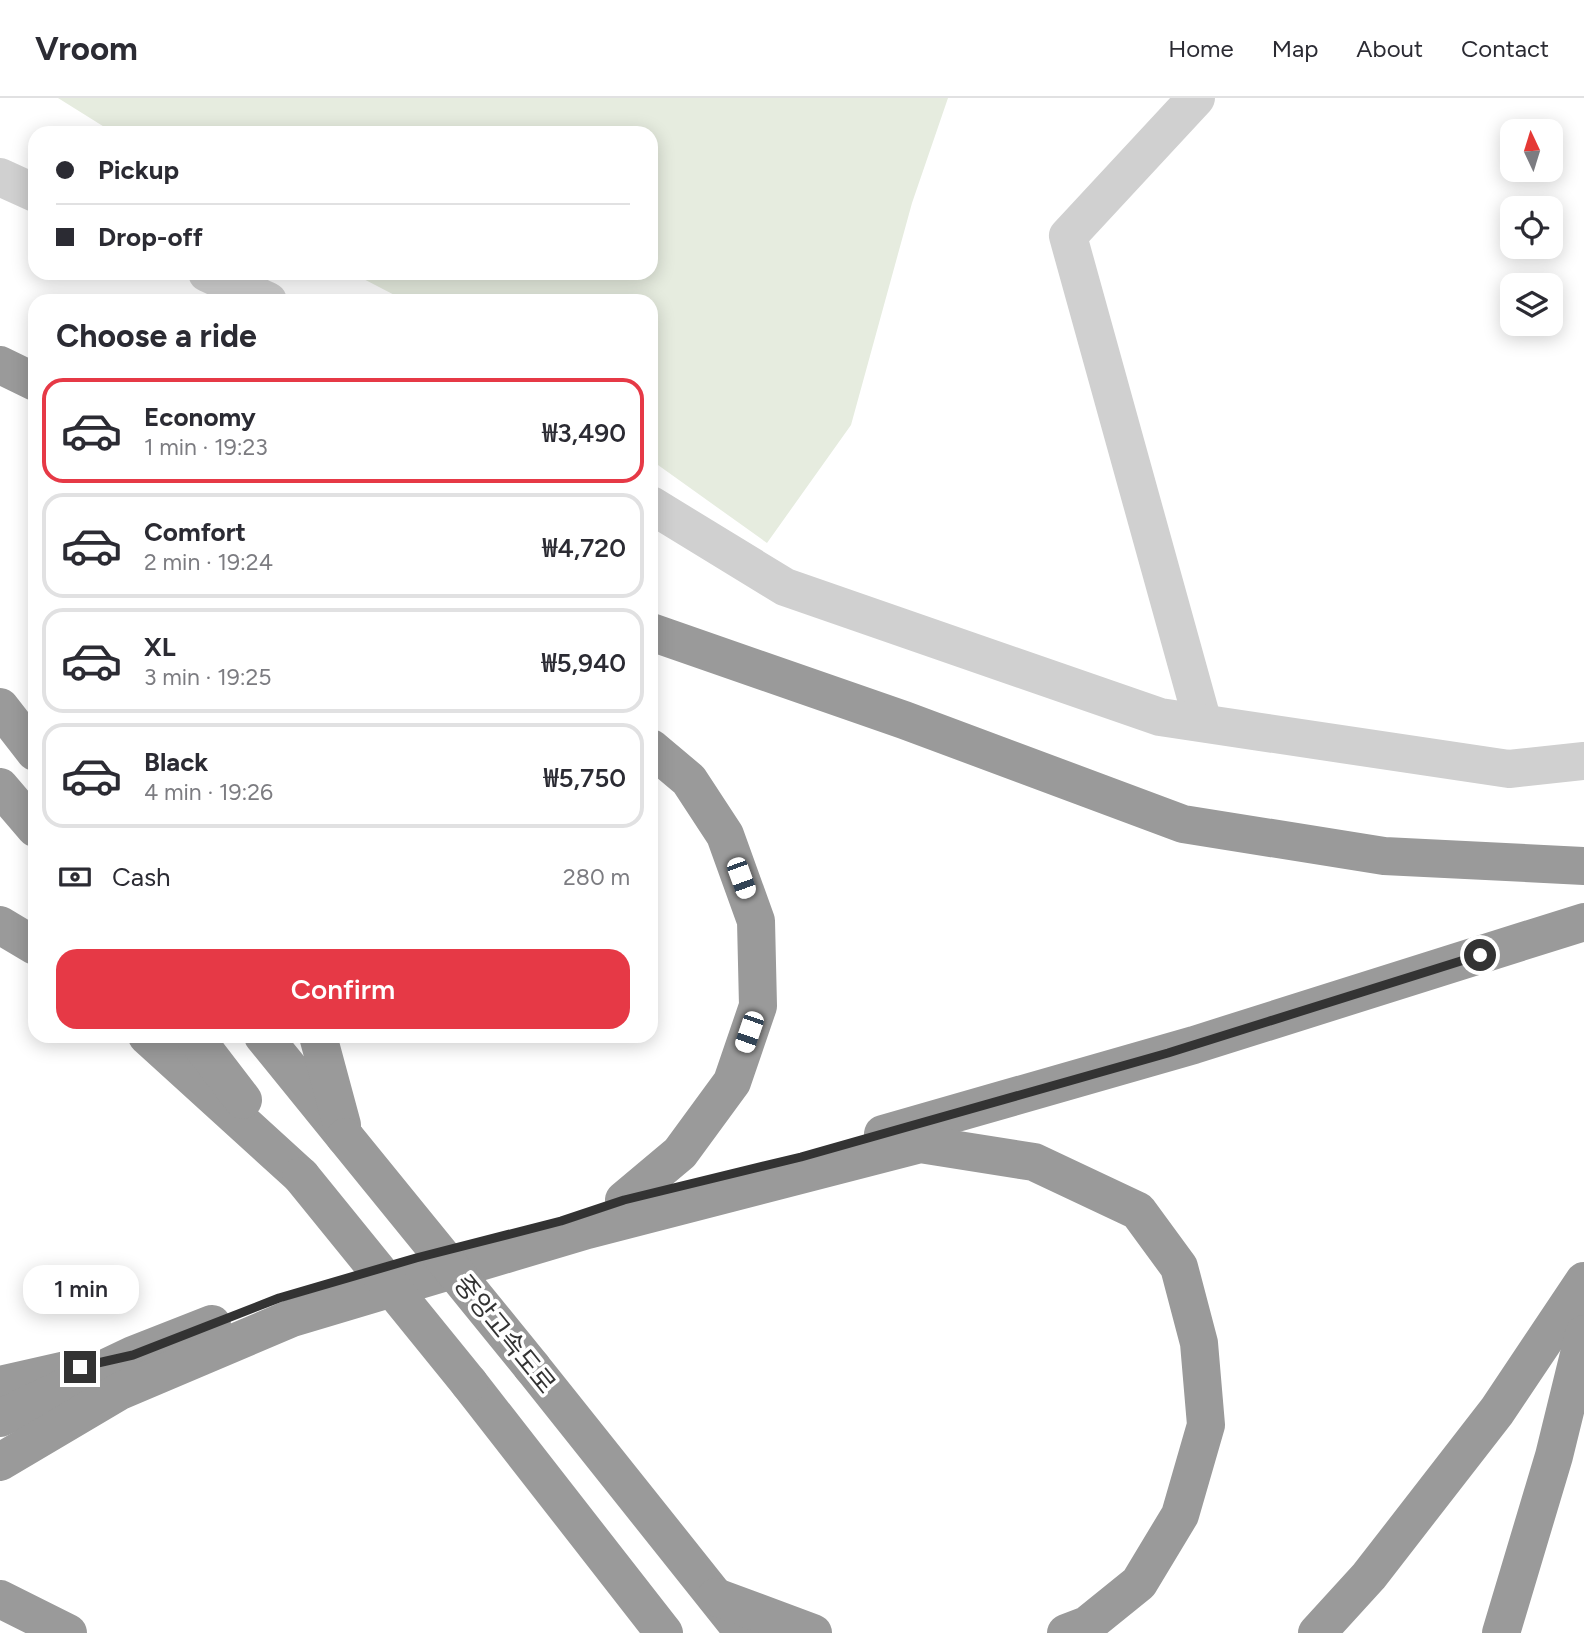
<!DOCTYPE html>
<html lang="en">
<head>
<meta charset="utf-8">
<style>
	body { margin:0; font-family:Figtree,"Noto Sans KR",sans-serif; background:#f7f7f7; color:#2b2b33; height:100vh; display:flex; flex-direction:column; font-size:26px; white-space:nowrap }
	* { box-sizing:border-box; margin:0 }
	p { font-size:23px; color:#7c7c81 }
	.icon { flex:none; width:38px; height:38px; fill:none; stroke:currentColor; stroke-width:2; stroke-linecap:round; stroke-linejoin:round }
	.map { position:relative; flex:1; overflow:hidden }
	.sheet { position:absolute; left:28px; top:196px; width:630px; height:749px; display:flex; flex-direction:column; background:#fff; border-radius:21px; box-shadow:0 4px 18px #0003 }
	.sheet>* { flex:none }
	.banner { position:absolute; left:28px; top:28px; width:630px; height:154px; border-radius:21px; box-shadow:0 4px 18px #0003; display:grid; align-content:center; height:154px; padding:0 28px; background:#fff }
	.needle { width:46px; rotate:356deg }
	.controls { position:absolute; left:1500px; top:21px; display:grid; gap:14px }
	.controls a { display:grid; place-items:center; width:63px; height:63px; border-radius:14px; background:#fff; box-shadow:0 4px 18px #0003; font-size:35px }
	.end { position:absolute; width:32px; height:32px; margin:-16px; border:9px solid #333; background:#fff; box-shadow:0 0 0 4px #fff }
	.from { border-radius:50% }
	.bubble { position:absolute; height:49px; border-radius:21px; background:#fff; box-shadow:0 4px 18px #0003; font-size:23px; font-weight:600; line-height:49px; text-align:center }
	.car { position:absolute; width:21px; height:42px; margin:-21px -10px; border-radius:9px; box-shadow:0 0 5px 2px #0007; background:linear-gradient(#fff 24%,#345 0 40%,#fff 0 76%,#345 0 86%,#fff 0) }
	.banner b { display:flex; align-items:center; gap:24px; height:66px; font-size:26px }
	.banner b+b { border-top:2px solid #e1e1e2 }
	.banner i { width:18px; height:18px; background:#2b2b33 }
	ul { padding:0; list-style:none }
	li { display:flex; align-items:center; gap:21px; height:105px; margin:0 14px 10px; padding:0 14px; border:4px solid #e1e1e2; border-radius:21px }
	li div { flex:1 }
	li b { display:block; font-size:26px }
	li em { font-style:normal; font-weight:600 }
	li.on { border-color:#e63946 }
	li>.icon { width:63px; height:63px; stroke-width:1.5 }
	h2 { padding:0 28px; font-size:32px; line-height:84px }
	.pay { display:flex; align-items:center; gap:18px; height:77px; padding:0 28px; font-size:26px }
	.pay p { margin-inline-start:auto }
	.primary-button { display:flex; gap:14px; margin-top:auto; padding:14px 28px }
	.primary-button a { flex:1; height:80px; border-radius:21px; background:#e63946; color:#fff; font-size:28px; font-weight:600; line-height:80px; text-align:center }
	header { display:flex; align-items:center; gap:42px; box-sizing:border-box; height:98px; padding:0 35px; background:#fff; border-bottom:2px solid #e1e1e2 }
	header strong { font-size:33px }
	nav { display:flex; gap:38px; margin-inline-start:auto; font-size:24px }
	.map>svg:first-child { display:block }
</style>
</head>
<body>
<header>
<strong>Vroom</strong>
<nav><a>Home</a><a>Map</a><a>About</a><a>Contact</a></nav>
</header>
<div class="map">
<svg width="1584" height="1535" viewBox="0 0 1584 1535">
	<rect width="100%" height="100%" fill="#fff"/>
	<!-- green -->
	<polygon fill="#e6ecdf" points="58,0 948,0 912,105 851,327 767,445 651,362 651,203 406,203 352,175 651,175 651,35 114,35"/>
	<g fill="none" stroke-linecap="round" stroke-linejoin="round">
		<!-- minor -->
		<g stroke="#d0d0d0" stroke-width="38">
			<polyline points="1196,0 1068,138 1203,625"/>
			<polyline points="0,79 35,95"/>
			<polyline points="207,175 268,203"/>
			<polyline points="651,407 785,489 1160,619 1509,671 1584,663"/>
		</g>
		<!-- highway -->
		<g stroke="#9a9a9a" stroke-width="38">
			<polyline points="0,267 35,284"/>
			<polyline points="651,534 904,622 1183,726 1384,758 1584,768"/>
			<polyline points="0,609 35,654"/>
			<polyline points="0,689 35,730"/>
			<polyline points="0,827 35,848"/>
			<polyline points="147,938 301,1078"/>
			<polyline points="194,938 243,1002"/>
			<polyline points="263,938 345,1039"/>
			<polyline points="318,938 342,1027"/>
			<polyline points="883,1036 1194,947 1584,824"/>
			<polyline points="624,1102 680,1055 732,984 758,908 756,823 725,737 689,682 651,650"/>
			<polyline points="532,1269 744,1535"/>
			<polyline points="469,1285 664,1535"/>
			<polyline points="0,1287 66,1272"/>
			<polyline points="0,1320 133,1257 212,1226"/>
			<polyline points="0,1364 120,1293 292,1220 587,1132 920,1046 1034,1064 1138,1113 1179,1169 1199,1245 1206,1327 1180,1417 1139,1485 1087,1527 1066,1535"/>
			<polyline points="716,1499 813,1535"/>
			<polyline points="0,1501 68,1535"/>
			<polyline points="1317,1535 1369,1478 1497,1313 1584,1183"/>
			<polyline points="1501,1535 1554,1358 1584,1236"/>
		</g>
		<!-- highway-bridge -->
		<g stroke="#9a9a9a" stroke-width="38">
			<polyline points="345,1039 532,1269"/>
			<polyline points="301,1078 469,1285"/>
		</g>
	</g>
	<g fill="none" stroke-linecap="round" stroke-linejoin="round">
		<!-- route -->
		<polyline stroke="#333" stroke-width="9" points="80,1269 133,1257 279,1200 416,1160 561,1123 624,1102 801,1059 1168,955 1480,857"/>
	</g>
	<g text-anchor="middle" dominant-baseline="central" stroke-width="7" stroke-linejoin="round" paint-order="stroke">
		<!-- street labels -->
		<g font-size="26" fill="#333" stroke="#fff">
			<text transform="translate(505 1236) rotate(51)">중앙고속도로</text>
		</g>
	</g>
</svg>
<div class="controls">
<a><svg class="needle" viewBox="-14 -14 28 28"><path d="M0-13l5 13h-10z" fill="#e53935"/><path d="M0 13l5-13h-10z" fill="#7c7c81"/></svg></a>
<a><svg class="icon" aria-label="locate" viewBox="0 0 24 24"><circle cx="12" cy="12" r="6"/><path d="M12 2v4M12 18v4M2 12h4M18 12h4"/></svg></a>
<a><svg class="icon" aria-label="layers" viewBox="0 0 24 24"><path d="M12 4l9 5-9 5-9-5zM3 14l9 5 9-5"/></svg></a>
</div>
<i class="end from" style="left:1480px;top:857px"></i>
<i class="end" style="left:80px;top:1269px"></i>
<div class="bubble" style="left:23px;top:1167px;width:116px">1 min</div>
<i class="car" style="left:741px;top:780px;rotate:160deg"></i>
<i class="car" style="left:749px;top:934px;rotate:199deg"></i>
<div class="banner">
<b><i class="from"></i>Pickup</b>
<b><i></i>Drop-off</b>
</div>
<section class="sheet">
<h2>Choose a ride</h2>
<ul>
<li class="on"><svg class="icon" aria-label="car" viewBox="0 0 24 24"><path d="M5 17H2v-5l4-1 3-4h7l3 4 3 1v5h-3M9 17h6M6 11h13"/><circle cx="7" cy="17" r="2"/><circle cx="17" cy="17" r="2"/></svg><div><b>Economy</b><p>1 min · 19:23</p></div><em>₩3,490</em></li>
<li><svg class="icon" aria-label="car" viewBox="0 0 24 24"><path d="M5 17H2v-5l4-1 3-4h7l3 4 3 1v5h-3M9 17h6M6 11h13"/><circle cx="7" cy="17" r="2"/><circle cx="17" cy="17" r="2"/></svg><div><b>Comfort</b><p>2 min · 19:24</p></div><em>₩4,720</em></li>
<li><svg class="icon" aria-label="car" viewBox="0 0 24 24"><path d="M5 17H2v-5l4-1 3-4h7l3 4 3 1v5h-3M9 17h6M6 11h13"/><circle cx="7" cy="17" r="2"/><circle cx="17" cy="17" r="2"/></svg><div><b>XL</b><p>3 min · 19:25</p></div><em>₩5,940</em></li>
<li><svg class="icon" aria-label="car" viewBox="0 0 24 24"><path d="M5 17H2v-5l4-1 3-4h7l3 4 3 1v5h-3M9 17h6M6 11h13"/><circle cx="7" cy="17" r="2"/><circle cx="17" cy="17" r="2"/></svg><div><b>Black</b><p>4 min · 19:26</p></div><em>₩5,750</em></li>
</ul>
<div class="pay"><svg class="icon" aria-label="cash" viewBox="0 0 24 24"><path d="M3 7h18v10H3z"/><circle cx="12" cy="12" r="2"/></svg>Cash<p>280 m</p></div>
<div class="primary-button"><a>Confirm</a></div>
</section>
</div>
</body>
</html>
